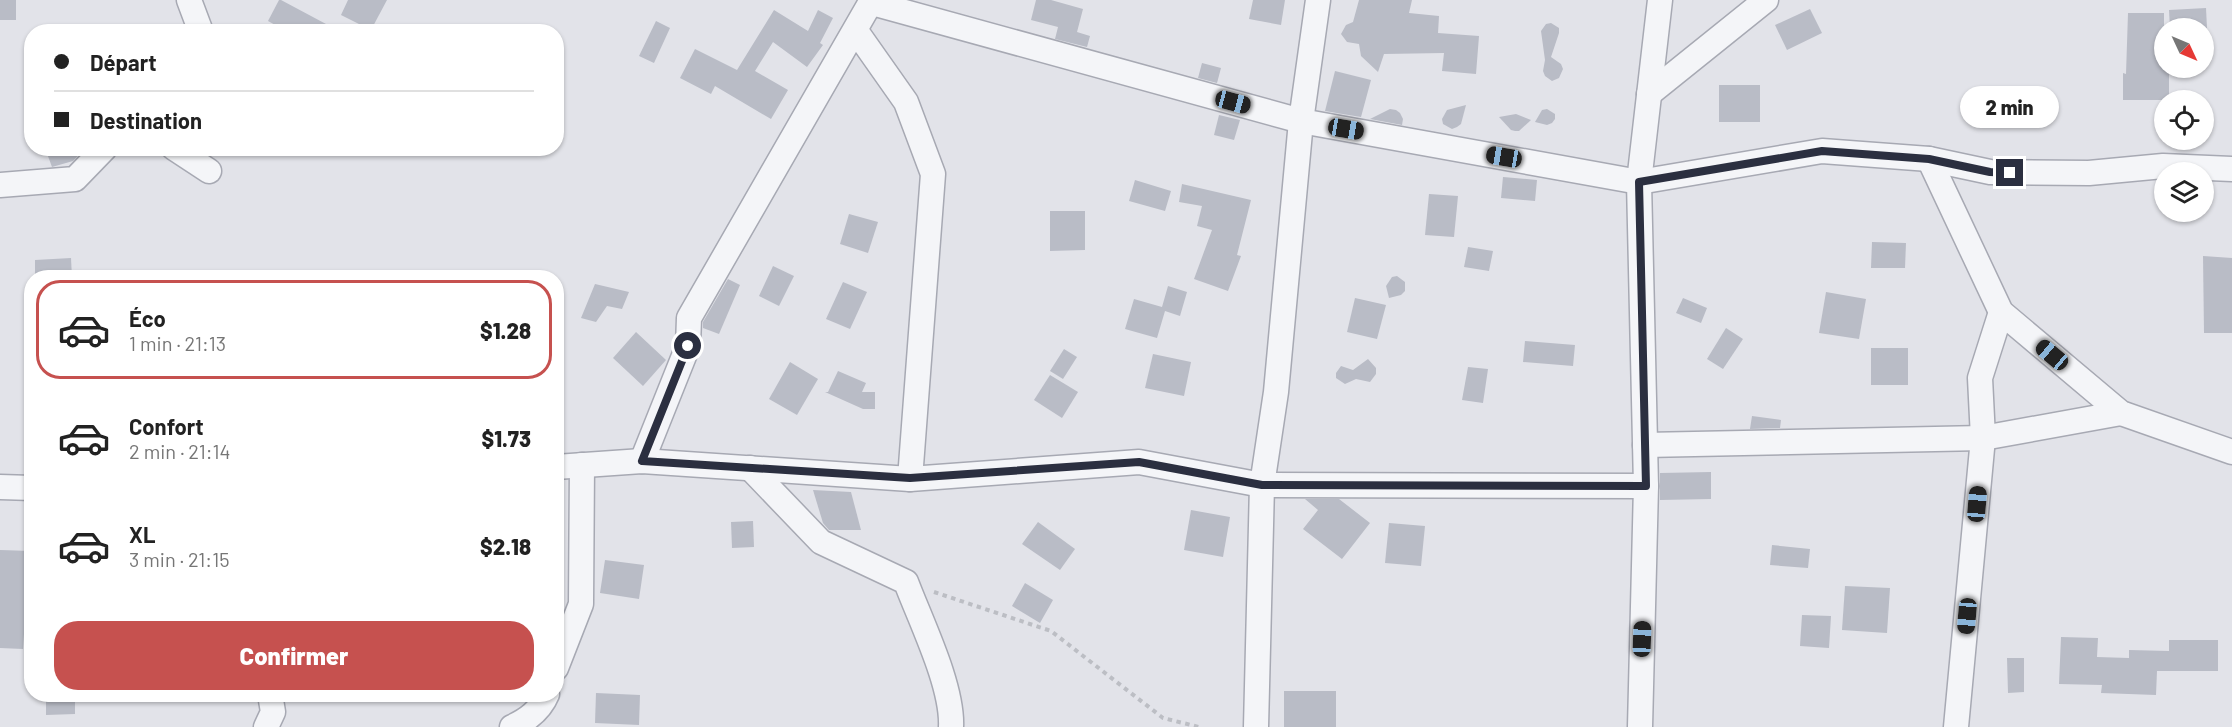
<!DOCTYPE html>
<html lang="fr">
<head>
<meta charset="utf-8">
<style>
	body { margin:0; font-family:Barlow,sans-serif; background:#f2f2f2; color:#222; height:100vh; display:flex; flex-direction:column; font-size:22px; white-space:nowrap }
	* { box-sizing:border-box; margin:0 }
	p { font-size:20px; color:#767676 }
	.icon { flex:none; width:33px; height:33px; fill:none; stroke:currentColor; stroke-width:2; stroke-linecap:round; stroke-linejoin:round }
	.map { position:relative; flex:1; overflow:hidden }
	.side { position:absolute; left:24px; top:270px; width:540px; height:432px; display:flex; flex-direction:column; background:#fff; border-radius:24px; box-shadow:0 2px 4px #0004 }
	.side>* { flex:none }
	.guide { position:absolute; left:24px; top:24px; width:540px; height:132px; border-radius:24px; box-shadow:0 2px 4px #0004; display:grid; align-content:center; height:132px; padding:0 30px; background:#fff }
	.needle { width:39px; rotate:134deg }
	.controls { position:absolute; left:2154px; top:18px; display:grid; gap:12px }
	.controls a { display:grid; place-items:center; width:60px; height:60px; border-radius:50%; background:#fff; box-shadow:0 2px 4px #0004; font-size:30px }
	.end { position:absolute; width:27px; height:27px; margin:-14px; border:8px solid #2b2f40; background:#fff; box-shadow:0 0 0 3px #fff }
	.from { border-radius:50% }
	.bubble { position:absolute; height:42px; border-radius:21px; background:#fff; box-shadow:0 2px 4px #0004; font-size:20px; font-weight:800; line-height:42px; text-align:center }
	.car { position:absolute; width:18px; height:36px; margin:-18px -9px; border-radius:8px; box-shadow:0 0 4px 2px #0007; background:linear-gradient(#222 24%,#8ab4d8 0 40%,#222 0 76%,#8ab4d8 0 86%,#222 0) }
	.guide b { display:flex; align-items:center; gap:21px; height:57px; font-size:22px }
	.guide b+b { border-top:2px solid #e0e0e0 }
	.guide i { width:15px; height:15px; background:#222 }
	ul { padding:10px 0 0; list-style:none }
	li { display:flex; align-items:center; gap:18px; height:99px; margin:0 12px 9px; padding:0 18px; border:3px solid transparent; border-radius:24px }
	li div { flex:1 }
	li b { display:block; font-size:22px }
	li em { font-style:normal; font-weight:800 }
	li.active { border-color:#c6514f }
	li>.icon { width:54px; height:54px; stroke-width:1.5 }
	.action { display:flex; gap:12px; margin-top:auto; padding:12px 30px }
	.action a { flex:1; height:69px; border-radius:24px; background:#c6514f; color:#fff; font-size:24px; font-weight:800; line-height:69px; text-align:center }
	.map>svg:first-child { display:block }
</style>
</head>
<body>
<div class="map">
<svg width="2232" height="727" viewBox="0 0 2232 727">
	<rect width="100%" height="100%" fill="#e2e3e9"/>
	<!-- building -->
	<g fill="#b9bcc6">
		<rect x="0" y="0" width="16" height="20"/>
		<polygon points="279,0 281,0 341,32 288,32 268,21"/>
		<polygon points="348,0 387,0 371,30 341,15"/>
		<polygon points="1036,0 1051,0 1083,9 1077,32 1090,36 1087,47 1055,39 1058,27 1031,20"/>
		<polygon points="1253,0 1285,0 1281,25 1249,19"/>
		<polygon points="1359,0 1412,0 1409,13 1439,16 1438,33 1479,36 1476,74 1442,71 1444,53 1384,54 1378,72 1361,56 1359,44 1347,42 1341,34 1346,25 1353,22"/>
		<polygon points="2206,8 2207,28 2170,28 2169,10"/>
		<polygon points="1810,9 1822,33 1787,50 1775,25"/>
		<polygon points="774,10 808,31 818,10 833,18 820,43 823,45 807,67 773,42 755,71 788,90 771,119 715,86 711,94 680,78 695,49 737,70"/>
		<polygon points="2128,13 2164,13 2164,68 2169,68 2169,100 2123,100 2123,73 2126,74"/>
		<polygon points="656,21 670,28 654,63 639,56"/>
		<polygon points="1551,23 1559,28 1559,33 1551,57 1561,64 1563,69 1559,78 1552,81 1545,76 1543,71 1545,60 1541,31 1546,24"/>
		<polygon points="1202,63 1221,68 1217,83 1198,78"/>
		<polygon points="1335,71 1371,80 1361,117 1325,111"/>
		<rect x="1719" y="85" width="41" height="37"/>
		<polygon points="1466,105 1461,124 1457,127 1452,129 1443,124 1442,119 1447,110"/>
		<polygon points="1390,109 1396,110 1400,113 1403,119 1402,125 1370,119"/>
		<polygon points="1547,109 1555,114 1555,119 1552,123 1547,125 1535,122 1542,110"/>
		<polygon points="1516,114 1531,120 1519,131 1515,131 1511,130 1499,117"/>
		<polygon points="1219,115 1240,120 1234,140 1214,135"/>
		<polygon points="45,148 85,148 73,161 52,167"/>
		<polygon points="1503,177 1537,180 1535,201 1501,198"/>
		<polygon points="1135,180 1171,191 1165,211 1129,201"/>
		<polygon points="1182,184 1251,200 1237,255 1241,256 1228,291 1194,279 1212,230 1197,226 1202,206 1179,202"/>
		<polygon points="1429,194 1458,196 1454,237 1425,235"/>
		<polygon points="1050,211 1085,211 1085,250 1050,251"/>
		<polygon points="849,214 878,222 868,253 840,244"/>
		<polygon points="1872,242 1906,243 1905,268 1871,268"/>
		<polygon points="1468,247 1493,251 1489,271 1464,267"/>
		<polygon points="2203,256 2232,258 2232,333 2204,333"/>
		<polygon points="71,258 72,278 35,278 35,260"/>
		<polygon points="773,266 794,276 779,306 759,296"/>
		<polygon points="1397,276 1405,282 1405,291 1401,295 1389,298 1386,286 1392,277"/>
		<polygon points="728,279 740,285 719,334 703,328 703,322"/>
		<polygon points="843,282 867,292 850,329 826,319"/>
		<polygon points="595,284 629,292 622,309 607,306 596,322 581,318"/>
		<polygon points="1168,286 1187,292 1180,316 1165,311 1157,338 1125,329 1134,299 1162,307"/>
		<polygon points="1826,292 1866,299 1859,339 1819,333"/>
		<polygon points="1355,298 1386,305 1377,339 1347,332"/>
		<polygon points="1683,298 1707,308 1701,323 1676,313"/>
		<polygon points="1726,328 1743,339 1723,369 1707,359"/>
		<polygon points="636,332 666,360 643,386 613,358"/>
		<polygon points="1525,341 1575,345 1573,366 1523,362"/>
		<rect x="1871" y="348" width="37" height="37"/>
		<polygon points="1064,349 1077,357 1063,379 1050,371"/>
		<polygon points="1153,354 1191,362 1184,396 1145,388"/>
		<polygon points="1368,359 1376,368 1376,374 1370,382 1356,379 1345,384 1336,378 1336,373 1341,366 1353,370"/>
		<polygon points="790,362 818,379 797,415 769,399"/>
		<polygon points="1468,367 1488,369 1483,403 1462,400"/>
		<polygon points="838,371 866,383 862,392 875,392 875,409 863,409 825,392 828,392"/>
		<polygon points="1050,375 1078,392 1062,418 1034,400"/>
		<polygon points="1752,416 1781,420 1780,428 1750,429"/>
		<polygon points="1711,472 1711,499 1660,500 1660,473"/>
		<polygon points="813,490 851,492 861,530 829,530 823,523"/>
		<polygon points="1305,499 1339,499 1370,523 1342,559 1303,529 1318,510"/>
		<polygon points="1191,510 1230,517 1223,557 1184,550"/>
		<polygon points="753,521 754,547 732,548 731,522"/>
		<polygon points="1038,522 1075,549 1060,570 1022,544"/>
		<polygon points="1389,523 1425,526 1421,566 1385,563"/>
		<polygon points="1772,545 1810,549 1808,568 1770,565"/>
		<polygon points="0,550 31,551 30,589 27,589 23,649 0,648"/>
		<polygon points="605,560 644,565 639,599 600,593"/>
		<polygon points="1025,583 1053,600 1040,623 1012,606"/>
		<polygon points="1845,586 1890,588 1887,633 1842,630"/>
		<polygon points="1802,615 1831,616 1829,648 1800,646"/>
		<polygon points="2061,637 2098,638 2097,657 2129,658 2129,650 2169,651 2169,640 2218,640 2218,671 2157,671 2156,695 2101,693 2102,685 2059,684"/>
		<polygon points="2007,658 2024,658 2024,692 2008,693"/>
		<rect x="1284" y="691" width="52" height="36"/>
		<polygon points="596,693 640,695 639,725 595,723"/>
		<polygon points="46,694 75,694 75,714 46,715"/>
	</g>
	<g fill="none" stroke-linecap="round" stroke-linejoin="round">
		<!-- minor casing -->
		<g stroke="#a7a9b3" stroke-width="27">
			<g id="minor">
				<polyline points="189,0 201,32"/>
				<polyline points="872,3 1301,121 1639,182 1822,151 1929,159 1990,172 2089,173 2163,166 2232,169"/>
				<polyline points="856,31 906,102 933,174 910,479"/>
				<polyline points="1649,94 1766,0"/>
				<polyline points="174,148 209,171"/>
				<polyline points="1929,159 2001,312 2121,413 2232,452"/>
				<polyline points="0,185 75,179 105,148"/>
				<polyline points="1645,445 1983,438 2121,413"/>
				<polyline points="642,461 688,346 689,318 872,0"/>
				<polyline points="556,467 642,461 910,479 1139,462 1262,485 1646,486"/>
				<path d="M 750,468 L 821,542 L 906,582 C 921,622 953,686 951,727"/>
				<polyline points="0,487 32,488"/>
				<polyline points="556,668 581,604 582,465"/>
				<polyline points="266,727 273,712 270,694"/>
				<path d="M 512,727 C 527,720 540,711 547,694"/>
				<polyline points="1256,727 1262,485 1276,392 1301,121 1318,0"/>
				<polyline points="1640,727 1646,486 1639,182 1660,0"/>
				<polyline points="1956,727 1983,438 1980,378 2001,312"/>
			</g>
		</g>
		<!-- path -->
		<polyline stroke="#bcbec4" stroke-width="4" stroke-dasharray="4.5 4.5" stroke-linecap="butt" points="934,592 1051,631 1163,718 1199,727"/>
		<!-- minor -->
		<use href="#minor" stroke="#f4f5f8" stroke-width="24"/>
	</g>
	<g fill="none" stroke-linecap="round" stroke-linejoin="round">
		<!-- route -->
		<polyline stroke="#2b2f40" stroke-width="8" points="688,346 642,461 910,478 1139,462 1262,485 1646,486 1639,182 1822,151 1929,159 1990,172 2010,173"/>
	</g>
</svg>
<div class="controls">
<a><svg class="needle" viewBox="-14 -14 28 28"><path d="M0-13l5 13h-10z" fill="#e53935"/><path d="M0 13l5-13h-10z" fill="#767676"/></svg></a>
<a><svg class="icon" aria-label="locate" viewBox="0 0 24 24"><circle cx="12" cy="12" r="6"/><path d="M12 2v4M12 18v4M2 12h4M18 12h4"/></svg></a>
<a><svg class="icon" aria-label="layers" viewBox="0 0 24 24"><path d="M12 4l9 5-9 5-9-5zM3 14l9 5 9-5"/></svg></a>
</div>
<i class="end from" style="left:688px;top:346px"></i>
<i class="end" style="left:2010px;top:173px"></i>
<div class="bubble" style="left:1960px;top:86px;width:99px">2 min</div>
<i class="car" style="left:1233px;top:102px;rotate:105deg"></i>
<i class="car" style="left:1346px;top:129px;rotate:100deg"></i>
<i class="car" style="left:1504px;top:157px;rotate:280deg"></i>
<i class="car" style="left:2052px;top:355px;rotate:310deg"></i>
<i class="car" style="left:1977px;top:504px;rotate:5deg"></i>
<i class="car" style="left:1967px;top:616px;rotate:185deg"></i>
<i class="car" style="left:1642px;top:639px;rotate:2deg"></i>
<div class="guide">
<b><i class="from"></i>Départ</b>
<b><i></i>Destination</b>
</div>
<section class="side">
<ul>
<li class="active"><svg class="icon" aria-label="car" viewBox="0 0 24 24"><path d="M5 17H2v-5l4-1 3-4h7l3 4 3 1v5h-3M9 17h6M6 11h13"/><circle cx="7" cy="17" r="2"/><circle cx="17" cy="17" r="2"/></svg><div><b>Éco</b><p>1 min · 21:13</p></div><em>$1.28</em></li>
<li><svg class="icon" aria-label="car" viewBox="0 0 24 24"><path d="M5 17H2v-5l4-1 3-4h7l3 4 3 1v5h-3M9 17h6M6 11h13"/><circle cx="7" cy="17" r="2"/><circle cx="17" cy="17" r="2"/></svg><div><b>Confort</b><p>2 min · 21:14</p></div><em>$1.73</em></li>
<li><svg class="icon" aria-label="car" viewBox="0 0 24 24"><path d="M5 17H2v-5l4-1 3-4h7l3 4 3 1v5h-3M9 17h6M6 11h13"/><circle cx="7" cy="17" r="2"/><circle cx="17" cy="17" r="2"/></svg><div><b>XL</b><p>3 min · 21:15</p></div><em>$2.18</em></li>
</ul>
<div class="action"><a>Confirmer</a></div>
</section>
</div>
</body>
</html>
